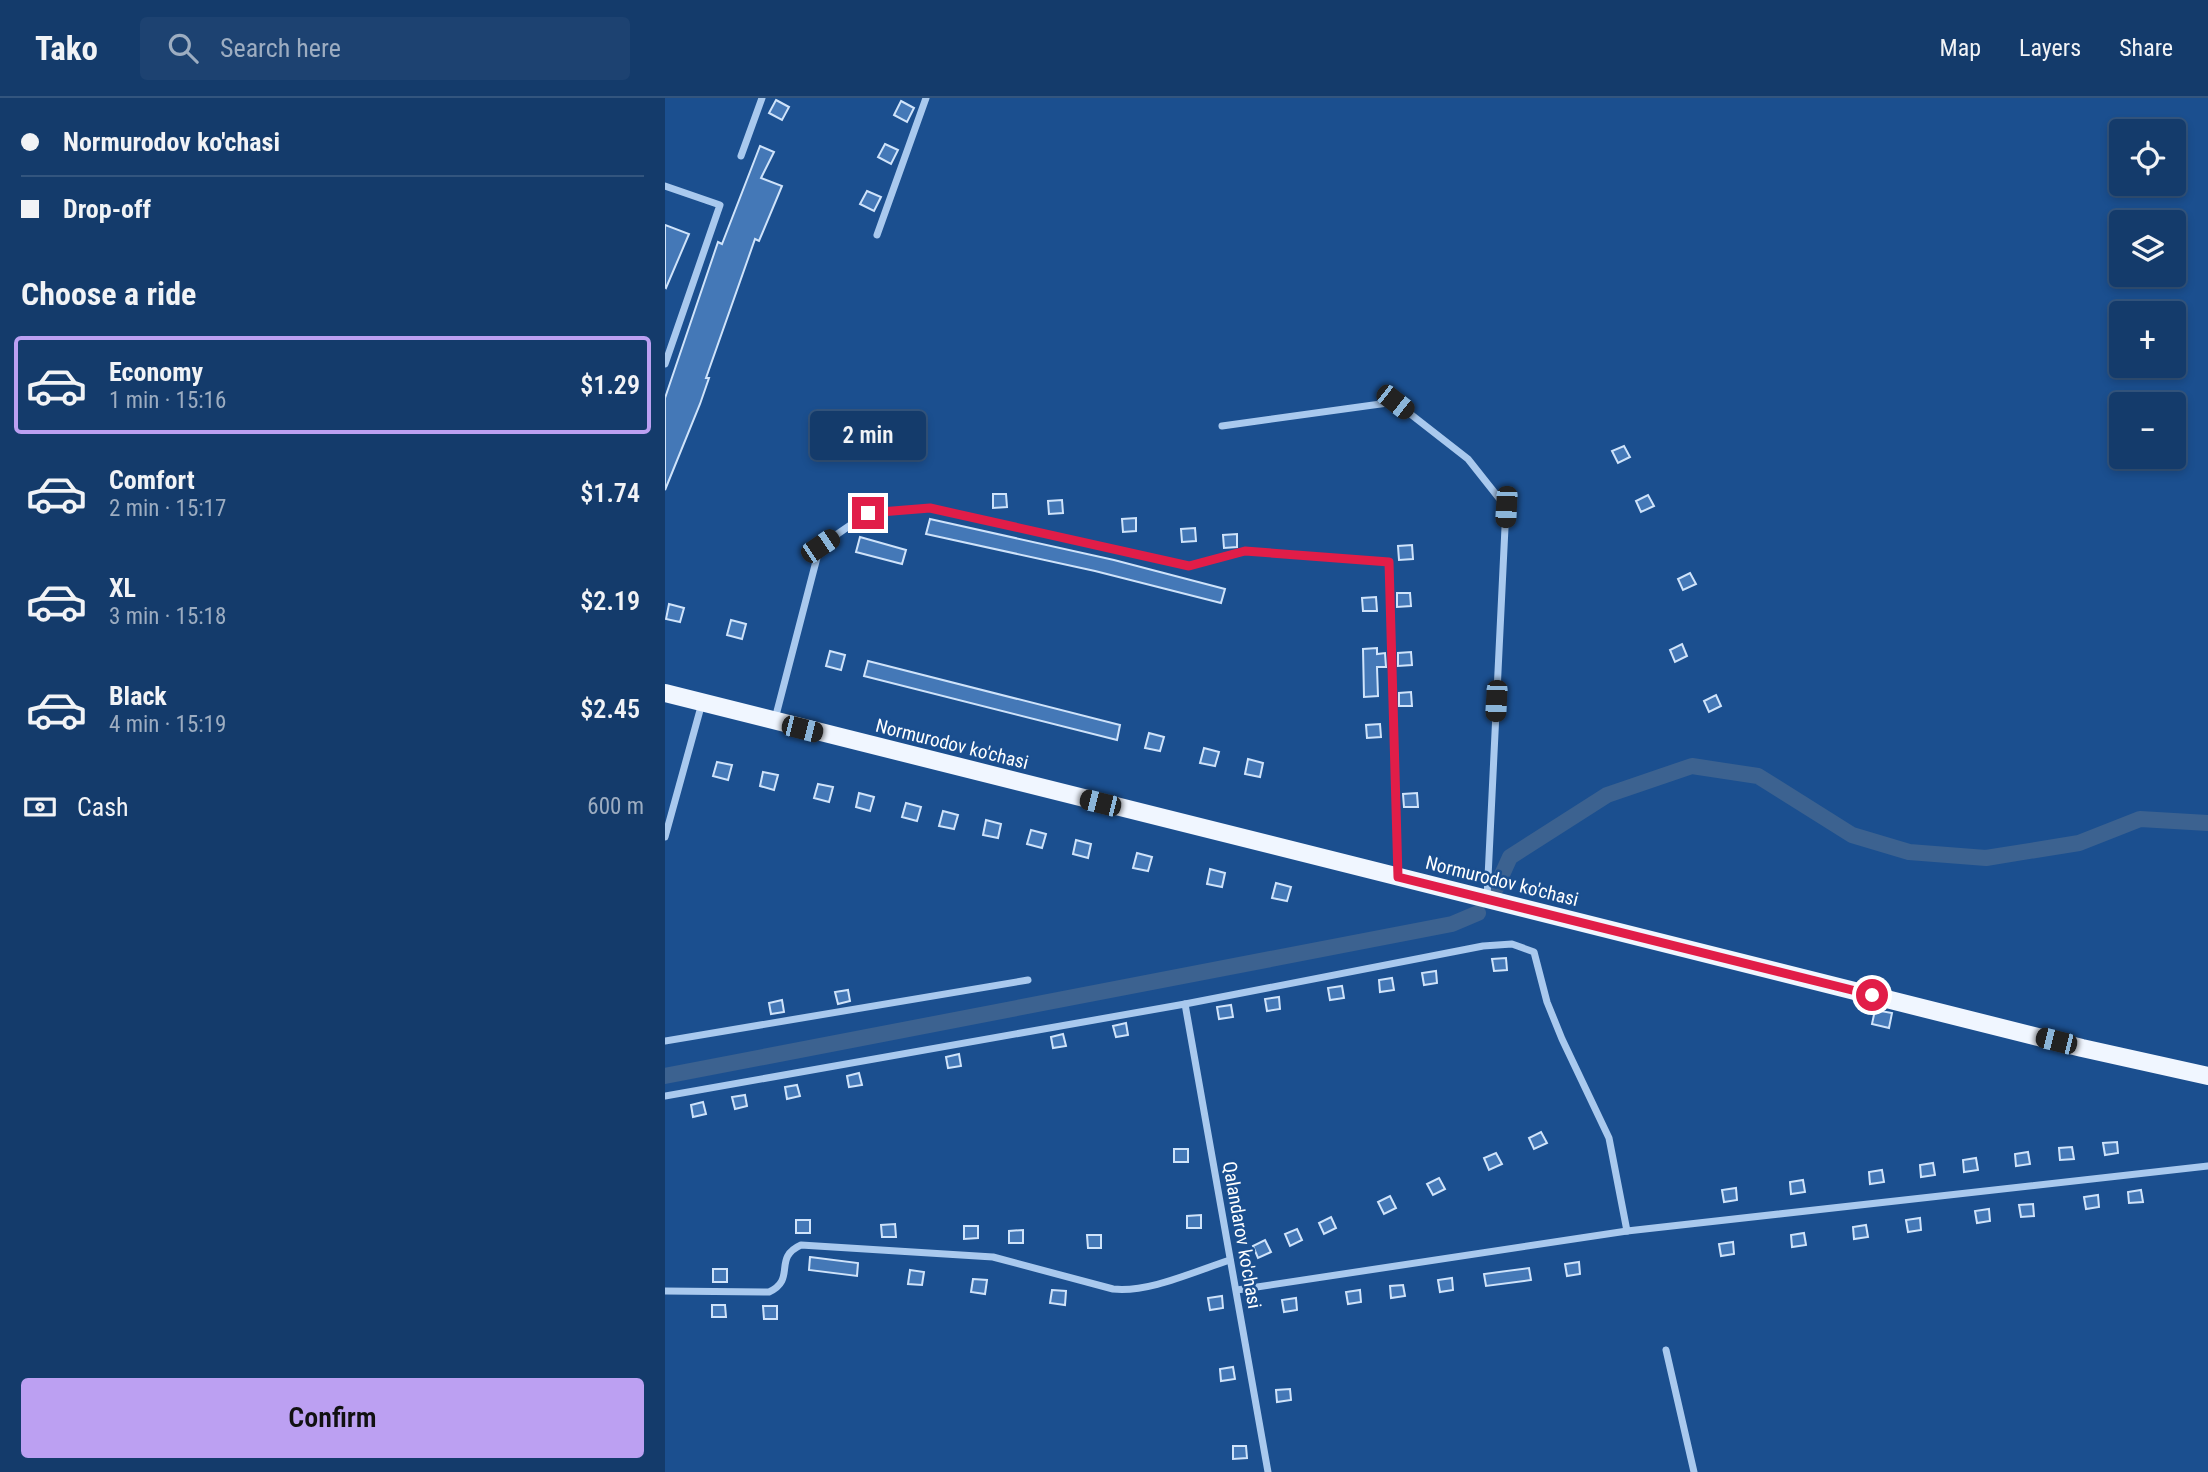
<!DOCTYPE html>
<html lang="en">
<head>
<meta charset="utf-8">
<style>
	body { margin:0; font-family:"Roboto Condensed",sans-serif; background:#1d4271; color:#f1f3f6; height:100vh; display:flex; flex-direction:column; font-size:26px; white-space:nowrap }
	* { box-sizing:border-box; margin:0 }
	p { font-size:23px; color:#9dadc1 }
	.icon { flex:none; width:38px; height:38px; fill:none; stroke:currentColor; stroke-width:2; stroke-linecap:round; stroke-linejoin:round }
	.map { position:relative; flex:1; overflow:hidden }
	.side { display:flex; flex-direction:column; background:#143b6b; width:665px }
	.side>* { flex:none }
	.hud { display:grid; align-content:center; height:154px; padding:0 21px; background:#143b6b }
	.fabs { position:absolute; left:1444px; top:21px; display:grid; gap:14px }
	.fabs a { display:grid; place-items:center; width:77px; height:77px; border-radius:7px; background:#143b6b; box-shadow:0 4px 10px #0003,0 0 0 2px #33557e; font-size:35px }
	.end { position:absolute; width:32px; height:32px; margin:-16px; border:9px solid #e11d48; background:#fff; box-shadow:0 0 0 4px #fff }
	.from { border-radius:50% }
	.bubble { position:absolute; height:49px; border-radius:7px; background:#143b6b; box-shadow:0 4px 10px #0003,0 0 0 2px #33557e; font-size:23px; font-weight:600; line-height:49px; text-align:center }
	.car { position:absolute; width:21px; height:42px; margin:-21px -10px; border-radius:9px; box-shadow:0 0 5px 2px #0007; background:linear-gradient(#222 24%,#8ab4d8 0 40%,#222 0 76%,#8ab4d8 0 86%,#222 0) }
	.hud b { display:flex; align-items:center; gap:24px; height:66px; font-size:26px }
	.hud b+b { border-top:2px solid #33557e }
	.hud i { width:18px; height:18px; background:#f1f3f6 }
	ul { padding:0; list-style:none }
	li { display:flex; align-items:center; gap:21px; height:98px; margin:0 14px 10px; padding:0 7px; border:4px solid transparent; border-radius:7px }
	li div { flex:1 }
	li b { display:block; font-size:26px }
	li em { font-style:normal; font-weight:600 }
	li.on { border-color:#bca0f2 }
	li>.icon { width:63px; height:63px; stroke-width:1.5 }
	h2 { padding:0 21px; font-size:32px; line-height:84px }
	.pay { display:flex; align-items:center; gap:18px; height:77px; padding:0 21px; font-size:26px }
	.pay p { margin-inline-start:auto }
	.action { display:flex; gap:14px; margin-top:auto; padding:14px 21px }
	.action a { flex:1; height:80px; border-radius:7px; background:#bca0f2; color:#111; font-size:28px; font-weight:600; line-height:80px; text-align:center }
	header { display:flex; align-items:center; gap:42px; box-sizing:border-box; height:98px; padding:0 35px; background:#143b6b; border-bottom:2px solid #33557e }
	header strong { font-size:33px }
	nav { display:flex; gap:38px; margin-inline-start:auto; font-size:24px }
	.search { width:490px; height:63px; background:#1d4271; display:flex; align-items:center; gap:18px; box-sizing:border-box; padding:0 24px; border-radius:7px; color:#9dadc1; font-size:26px }
	main { display:flex; flex:1; min-height:0 }
	.map>svg:first-child { display:block }
</style>
</head>
<body>
<header>
<strong>Tako</strong>
<div class="search"><svg class="icon" aria-label="search" viewBox="0 0 24 24"><circle cx="10" cy="10" r="6"/><path d="M15 15l6 6"/></svg>Search here</div>
<nav><a>Map</a><a>Layers</a><a>Share</a></nav>
</header>
<main>
<section class="side">
<div class="hud">
<b><i class="from"></i>Normurodov ko'chasi</b>
<b><i></i>Drop-off</b>
</div>
<h2>Choose a ride</h2>
<ul>
<li class="on"><svg class="icon" aria-label="car" viewBox="0 0 24 24"><path d="M5 17H2v-5l4-1 3-4h7l3 4 3 1v5h-3M9 17h6M6 11h13"/><circle cx="7" cy="17" r="2"/><circle cx="17" cy="17" r="2"/></svg><div><b>Economy</b><p>1 min · 15:16</p></div><em>$1.29</em></li>
<li><svg class="icon" aria-label="car" viewBox="0 0 24 24"><path d="M5 17H2v-5l4-1 3-4h7l3 4 3 1v5h-3M9 17h6M6 11h13"/><circle cx="7" cy="17" r="2"/><circle cx="17" cy="17" r="2"/></svg><div><b>Comfort</b><p>2 min · 15:17</p></div><em>$1.74</em></li>
<li><svg class="icon" aria-label="car" viewBox="0 0 24 24"><path d="M5 17H2v-5l4-1 3-4h7l3 4 3 1v5h-3M9 17h6M6 11h13"/><circle cx="7" cy="17" r="2"/><circle cx="17" cy="17" r="2"/></svg><div><b>XL</b><p>3 min · 15:18</p></div><em>$2.19</em></li>
<li><svg class="icon" aria-label="car" viewBox="0 0 24 24"><path d="M5 17H2v-5l4-1 3-4h7l3 4 3 1v5h-3M9 17h6M6 11h13"/><circle cx="7" cy="17" r="2"/><circle cx="17" cy="17" r="2"/></svg><div><b>Black</b><p>4 min · 15:19</p></div><em>$2.45</em></li>
</ul>
<div class="pay"><svg class="icon" aria-label="cash" viewBox="0 0 24 24"><path d="M3 7h18v10H3z"/><circle cx="12" cy="12" r="2"/></svg>Cash<p>600 m</p></div>
<div class="action"><a>Confirm</a></div>
</section>
<div class="map">
<svg width="1543" height="1374" viewBox="0 0 1543 1374">
	<rect width="100%" height="100%" fill="#1b4f8f"/>
	<g fill="none" stroke-linecap="round" stroke-linejoin="round">
		<!-- canal -->
		<g stroke="#3c6290" stroke-width="16">
			<polyline points="831,790 845,759 942,697 1027,668 1093,678 1187,737 1244,754 1321,760 1414,745 1475,721 1543,725"/>
			<polyline points="0,978 787,826 813,815"/>
		</g>
	</g>
	<!-- building -->
	<g fill="#4478b7" stroke="#cfe3fa" stroke-width="2">
		<polygon points="111,2 124,9 117,22 104,15"/>
		<polygon points="236,3 249,10 242,24 229,17"/>
		<polygon points="220,46 233,52 226,66 213,59"/>
		<polygon points="95,48 109,54 96,80 117,88 94,143 90,141 41,280 44,280 35,306 0,392 0,300 53,144 57,146"/>
		<polygon points="202,93 216,99 209,113 195,106"/>
		<polygon points="0,127 24,136 1,190 0,189"/>
		<polygon points="959,348 965,359 953,365 947,353"/>
		<polygon points="328,396 341,396 342,409 328,410"/>
		<polygon points="983,397 989,408 976,414 971,403"/>
		<polygon points="397,402 398,415 384,416 383,403"/>
		<polygon points="471,420 471,433 458,434 457,421"/>
		<polygon points="265,421 449,462 560,491 556,505 430,473 261,436"/>
		<polygon points="530,430 531,443 517,444 516,431"/>
		<polygon points="572,436 572,449 559,450 558,437"/>
		<polygon points="195,439 241,452 237,466 191,454"/>
		<polygon points="747,447 748,461 734,462 733,448"/>
		<polygon points="1025,475 1031,486 1018,492 1013,481"/>
		<polygon points="732,495 745,495 746,508 732,509"/>
		<polygon points="711,499 712,513 698,513 697,500"/>
		<polygon points="4,506 19,510 15,524 1,521"/>
		<polygon points="66,522 81,526 77,541 62,537"/>
		<polygon points="1017,546 1022,558 1010,564 1005,552"/>
		<polygon points="712,550 712,556 720,555 721,569 712,569 713,598 699,599 698,551"/>
		<polygon points="165,553 180,557 176,572 161,568"/>
		<polygon points="746,554 747,567 733,568 733,555"/>
		<polygon points="203,563 455,627 452,642 199,578"/>
		<polygon points="746,594 747,608 734,608 734,595"/>
		<polygon points="1051,597 1056,608 1044,614 1039,603"/>
		<polygon points="715,626 716,639 702,640 701,627"/>
		<polygon points="484,635 499,639 495,653 480,650"/>
		<polygon points="539,650 554,654 550,668 535,665"/>
		<polygon points="583,661 598,665 595,679 580,676"/>
		<polygon points="52,664 67,667 63,682 48,678"/>
		<polygon points="98,674 113,677 109,692 95,688"/>
		<polygon points="153,686 168,689 164,704 149,700"/>
		<polygon points="194,695 209,699 205,713 191,709"/>
		<polygon points="752,695 753,709 739,709 738,696"/>
		<polygon points="241,705 256,709 252,723 237,719"/>
		<polygon points="278,713 293,717 289,731 274,728"/>
		<polygon points="321,722 336,726 333,740 318,737"/>
		<polygon points="366,732 381,736 377,750 362,746"/>
		<polygon points="411,742 426,746 423,760 408,756"/>
		<polygon points="472,755 487,759 483,773 468,770"/>
		<polygon points="545,771 560,775 557,789 542,786"/>
		<polygon points="611,785 626,789 622,803 607,800"/>
		<polygon points="841,860 842,872 829,873 827,861"/>
		<polygon points="771,873 772,885 759,887 757,875"/>
		<polygon points="727,880 729,892 715,894 714,882"/>
		<polygon points="677,888 679,900 665,902 663,890"/>
		<polygon points="183,892 185,903 173,906 170,894"/>
		<polygon points="614,899 615,911 602,913 600,901"/>
		<polygon points="117,902 119,914 106,916 104,905"/>
		<polygon points="566,907 568,919 554,921 552,909"/>
		<polygon points="1210,912 1227,915 1224,930 1207,926"/>
		<polygon points="461,925 463,937 451,939 448,928"/>
		<polygon points="398,936 401,948 388,950 386,939"/>
		<polygon points="294,956 296,968 283,970 281,959"/>
		<polygon points="194,975 197,987 184,989 182,978"/>
		<polygon points="132,987 135,998 122,1001 120,989"/>
		<polygon points="80,997 82,1008 70,1011 67,999"/>
		<polygon points="38,1004 41,1016 28,1019 26,1007"/>
		<polygon points="876,1034 882,1045 869,1051 864,1040"/>
		<polygon points="1452,1044 1453,1055 1440,1057 1438,1045"/>
		<polygon points="1407,1049 1409,1061 1395,1062 1394,1050"/>
		<rect x="509" y="1051" width="14" height="13"/>
		<polygon points="1363,1054 1365,1066 1351,1068 1350,1056"/>
		<polygon points="831,1055 837,1066 824,1072 819,1060"/>
		<polygon points="1311,1060 1313,1072 1299,1074 1298,1062"/>
		<polygon points="1268,1065 1270,1077 1256,1079 1255,1067"/>
		<polygon points="1217,1072 1219,1084 1205,1086 1204,1074"/>
		<polygon points="774,1080 780,1091 768,1097 762,1086"/>
		<polygon points="1138,1082 1140,1094 1126,1096 1125,1084"/>
		<polygon points="1071,1090 1072,1102 1059,1104 1057,1092"/>
		<polygon points="1476,1092 1478,1104 1464,1105 1463,1094"/>
		<polygon points="1433,1097 1434,1109 1421,1111 1419,1099"/>
		<polygon points="725,1098 731,1110 719,1116 713,1104"/>
		<polygon points="1368,1106 1369,1118 1356,1119 1354,1107"/>
		<polygon points="1324,1111 1325,1123 1312,1125 1310,1113"/>
		<polygon points="536,1117 536,1130 522,1130 522,1118"/>
		<polygon points="666,1119 671,1130 659,1136 654,1125"/>
		<polygon points="1255,1120 1256,1132 1243,1134 1241,1122"/>
		<rect x="131" y="1122" width="14" height="13"/>
		<polygon points="230,1126 231,1139 217,1139 216,1127"/>
		<polygon points="1201,1127 1203,1139 1189,1141 1188,1129"/>
		<polygon points="299,1128 313,1128 313,1140 299,1141"/>
		<polygon points="632,1131 637,1142 625,1148 620,1136"/>
		<polygon points="358,1132 358,1145 344,1145 344,1133"/>
		<polygon points="1139,1135 1141,1147 1127,1149 1126,1137"/>
		<polygon points="422,1137 436,1137 436,1150 423,1150"/>
		<polygon points="600,1142 606,1154 593,1160 588,1148"/>
		<polygon points="1068,1144 1069,1156 1056,1158 1054,1146"/>
		<polygon points="145,1159 193,1165 192,1178 144,1172"/>
		<polygon points="914,1164 915,1176 902,1178 900,1166"/>
		<polygon points="864,1170 866,1182 821,1188 819,1176"/>
		<rect x="48" y="1171" width="14" height="13"/>
		<polygon points="245,1172 259,1174 257,1187 243,1186"/>
		<polygon points="787,1180 788,1192 775,1194 773,1182"/>
		<polygon points="308,1181 322,1182 320,1196 306,1194"/>
		<polygon points="738,1187 740,1198 726,1200 725,1188"/>
		<polygon points="387,1192 401,1193 400,1207 385,1205"/>
		<polygon points="695,1192 696,1204 683,1206 681,1194"/>
		<polygon points="557,1198 558,1210 545,1212 543,1200"/>
		<polygon points="631,1200 632,1212 619,1214 617,1202"/>
		<polygon points="47,1207 60,1207 61,1219 47,1219"/>
		<polygon points="98,1208 112,1208 112,1221 99,1221"/>
		<polygon points="568,1269 570,1281 556,1283 555,1271"/>
		<polygon points="625,1291 626,1302 612,1304 611,1292"/>
		<polygon points="568,1348 581,1348 582,1360 568,1361"/>
	</g>
	<g fill="none" stroke-linecap="round" stroke-linejoin="round">
		<!-- street -->
		<g stroke="#a9c9ee" stroke-width="7">
			<polyline points="76,58 97,0"/>
			<polyline points="0,88 55,107 0,266"/>
			<polyline points="212,137 261,0"/>
			<polyline points="557,328 730,304 803,361 841,409 822,800"/>
			<polyline points="110,621 155,448 203,415 265,410 524,468 580,453 724,464 733,778"/>
			<polyline points="0,739 37,605"/>
			<polyline points="520,906 603,1374"/>
			<polyline points="0,943 363,882"/>
			<polyline points="0,998 520,906 818,848 847,846 869,854 882,904 897,941 944,1040 962,1133"/>
			<polyline points="572,1192 962,1133 1543,1068"/>
			<path d="M 0,1193 L 104,1194 C 132,1181 107,1160 136,1147 L 328,1159 L 448,1191 C 484,1195 530,1173 565,1162"/>
			<polyline points="1001,1252 1029,1374"/>
		</g>
		<!-- primary -->
		<polyline stroke="#f0f6ff" stroke-width="18" points="0,595 1417,950 1543,978"/>
	</g>
	<g fill="none" stroke-linecap="round" stroke-linejoin="round">
		<!-- route -->
		<polyline stroke="#e11d48" stroke-width="9" points="203,415 265,410 524,468 580,453 724,464 733,779 1207,897"/>
	</g>
	<g text-anchor="middle" dominant-baseline="central" stroke-width="5" stroke-linejoin="round" paint-order="stroke">
		<!-- street labels -->
		<g font-size="19" fill="#fff" stroke="#1b4f8f">
			<text transform="translate(287 646) rotate(14)">Normurodov ko'chasi</text>
			<text transform="translate(837 783) rotate(14)">Normurodov ko'chasi</text>
			<text transform="translate(577 1137) rotate(80)">Qalandarov ko'chasi</text>
		</g>
	</g>
</svg>
<div class="fabs">
<a><svg class="icon" aria-label="locate" viewBox="0 0 24 24"><circle cx="12" cy="12" r="6"/><path d="M12 2v4M12 18v4M2 12h4M18 12h4"/></svg></a>
<a><svg class="icon" aria-label="layers" viewBox="0 0 24 24"><path d="M12 4l9 5-9 5-9-5zM3 14l9 5 9-5"/></svg></a>
<a>+</a>
<a>−</a>
</div>
<i class="end from" style="left:1207px;top:897px"></i>
<i class="end" style="left:203px;top:415px"></i>
<div class="bubble" style="left:145px;top:313px;width:116px">2 min</div>
<i class="car" style="left:730px;top:304px;rotate:128deg"></i>
<i class="car" style="left:841px;top:409px;rotate:183deg"></i>
<i class="car" style="left:155px;top:448px;rotate:56deg"></i>
<i class="car" style="left:831px;top:603px;rotate:183deg"></i>
<i class="car" style="left:137px;top:631px;rotate:104deg"></i>
<i class="car" style="left:435px;top:705px;rotate:284deg"></i>
<i class="car" style="left:1391px;top:943px;rotate:284deg"></i>
</div>
</main>
</body>
</html>
